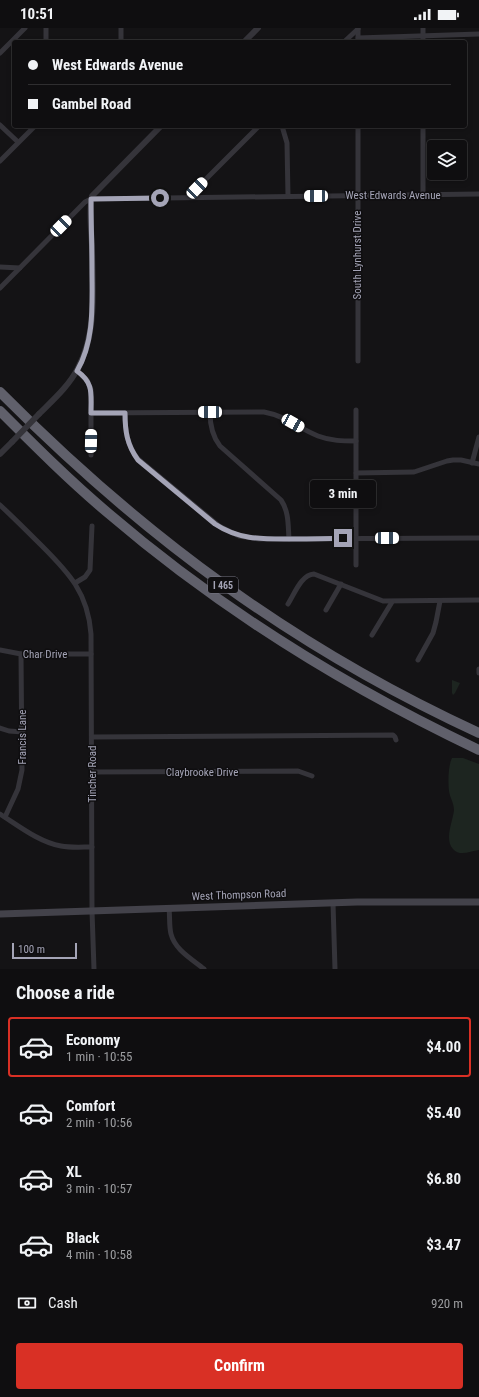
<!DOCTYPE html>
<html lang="en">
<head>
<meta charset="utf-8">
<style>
	body { margin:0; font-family:"Roboto Condensed",sans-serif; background:#181719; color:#f1f3f6; height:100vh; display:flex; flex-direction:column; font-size:15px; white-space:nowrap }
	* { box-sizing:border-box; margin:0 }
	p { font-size:13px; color:#9b9c9f }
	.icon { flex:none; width:22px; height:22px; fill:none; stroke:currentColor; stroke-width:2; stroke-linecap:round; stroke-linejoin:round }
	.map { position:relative; height:941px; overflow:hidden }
	.sheet { display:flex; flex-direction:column; background:#0f0e10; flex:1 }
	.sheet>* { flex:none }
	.banner { position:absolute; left:12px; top:12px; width:455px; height:88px; border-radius:4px; box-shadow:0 2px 6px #0003,0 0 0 1px #2f2e30; display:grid; align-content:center; height:88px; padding:0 16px; background:#0f0e10 }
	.controls { position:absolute; left:427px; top:112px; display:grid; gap:8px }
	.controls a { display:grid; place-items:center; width:40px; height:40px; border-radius:4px; background:#0f0e10; box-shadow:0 2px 6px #0003,0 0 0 1px #2f2e30; font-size:20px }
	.scale { position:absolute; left:12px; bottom:10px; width:65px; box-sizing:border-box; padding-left:4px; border:2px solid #a4a4b6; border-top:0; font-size:11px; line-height:14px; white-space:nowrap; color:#a4a4b6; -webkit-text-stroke:3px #0f0e10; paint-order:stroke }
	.end { position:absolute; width:18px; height:18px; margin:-9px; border:5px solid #a4a4b6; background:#111; box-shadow:0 0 0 2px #111 }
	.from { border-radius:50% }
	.bubble { position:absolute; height:28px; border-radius:4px; background:#0f0e10; box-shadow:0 2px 6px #0003,0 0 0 1px #2f2e30; font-size:13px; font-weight:700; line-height:28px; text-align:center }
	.car { position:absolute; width:12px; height:24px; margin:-12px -6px; border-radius:5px; box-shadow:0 0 3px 1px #0007; background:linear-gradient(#fff 24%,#345 0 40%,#fff 0 76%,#345 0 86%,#fff 0) }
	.banner b { display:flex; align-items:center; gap:14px; height:38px; font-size:15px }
	.banner b+b { border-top:1px solid #2f2e30 }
	.banner i { width:10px; height:10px; background:#f1f3f6 }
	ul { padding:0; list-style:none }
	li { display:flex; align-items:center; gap:12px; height:60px; margin:0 8px 6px; padding:0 8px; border:2px solid transparent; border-radius:4px }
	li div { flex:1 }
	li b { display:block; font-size:15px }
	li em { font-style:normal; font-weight:700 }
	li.on { border-color:#d93025 }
	li>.icon { width:36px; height:36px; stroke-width:1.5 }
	h2 { padding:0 16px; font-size:18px; line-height:48px }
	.pay { display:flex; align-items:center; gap:10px; height:44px; padding:0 16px; font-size:15px }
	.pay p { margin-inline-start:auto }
	.cta { display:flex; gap:8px; margin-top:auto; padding:8px 16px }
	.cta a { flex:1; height:46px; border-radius:4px; background:#d93025; color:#fff; font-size:16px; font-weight:700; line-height:46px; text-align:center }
	.status { display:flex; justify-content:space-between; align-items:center; height:28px; padding:0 20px; background:#0f0e10; direction:ltr }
	.status svg { height:11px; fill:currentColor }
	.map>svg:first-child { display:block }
</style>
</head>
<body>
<div class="status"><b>10:51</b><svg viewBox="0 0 49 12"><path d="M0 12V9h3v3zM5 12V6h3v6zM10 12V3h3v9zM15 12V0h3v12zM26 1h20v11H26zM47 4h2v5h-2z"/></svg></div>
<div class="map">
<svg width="479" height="941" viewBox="0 0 479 941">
	<rect width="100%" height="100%" fill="#141315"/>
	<!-- green -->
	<g fill="#1d2520">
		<polygon points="452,652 460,655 455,665 453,667 452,665"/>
		<path d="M 452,730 L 463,730 L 479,736 L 479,822 C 470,823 460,829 453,821 C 444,811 453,793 454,782 C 454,775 450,770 449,763 C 448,754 448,738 452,730 Z"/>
	</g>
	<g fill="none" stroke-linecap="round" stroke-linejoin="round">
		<!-- minor -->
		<g stroke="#35343a" stroke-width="5">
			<polyline points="46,0 46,14"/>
			<polyline points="121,0 121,14"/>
			<polyline points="358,0 358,14"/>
			<polyline points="423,0 423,14"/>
			<polyline points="358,10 479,6"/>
			<polyline points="344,14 358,1"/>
			<polyline points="0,25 25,0"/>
			<polyline points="0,97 18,114"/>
			<polyline points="282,98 287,115 288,168"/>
			<polyline points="358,98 358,333"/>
			<polyline points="423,98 423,167"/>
			<polyline points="0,133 35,98"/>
			<polyline points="188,169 259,98"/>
			<polyline points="0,239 20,240"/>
			<polyline points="0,260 85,174 91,171 479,166"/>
			<polyline points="77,343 87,352 91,362 91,427"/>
			<polyline points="356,382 356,537"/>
			<path d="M 210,384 C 210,397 212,408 220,418 L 281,472 C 289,484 288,497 289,511"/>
			<path d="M 91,385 L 264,384 C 286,388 298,400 318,408 C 331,413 343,413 356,413"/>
			<path d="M 125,385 C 125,403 127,417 138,431 L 219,498 L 239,508 L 259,511 L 479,510"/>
			<polyline points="472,435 479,409"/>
			<polyline points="356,445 414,444 447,433 453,432 461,432 479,436"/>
			<path d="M 0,477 C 14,490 28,504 42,518 C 69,545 88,565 91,606 L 92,883 L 94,941"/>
			<polyline points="75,555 85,549 90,542 92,498"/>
			<path d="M 288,576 C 295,565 301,547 314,546 L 383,573 L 479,572"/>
			<polyline points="326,582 341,556"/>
			<polyline points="372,607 392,574"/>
			<polyline points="0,622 21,626 91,626"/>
			<polyline points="418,632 433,605 436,594 440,573"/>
			<polyline points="479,641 479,645"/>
			<polyline points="0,700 9,703 23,704"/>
			<polyline points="92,709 393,707 395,709 396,712"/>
			<polyline points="92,744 298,743 312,748"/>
			<path d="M 0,786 C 19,798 39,814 61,818 C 71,820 82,819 92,819"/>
			<polyline points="5,789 18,761 22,742 21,626"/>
			<polyline points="333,875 335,941"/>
			<path d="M 169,880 C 170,889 169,898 171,906 C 175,922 192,931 204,941"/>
		</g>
		<!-- tertiary -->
		<g stroke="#35343a" stroke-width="6">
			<polyline points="244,14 258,0"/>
			<path d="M 39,386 C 53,372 69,358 78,340 C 98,303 92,257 92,217 C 91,203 89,181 92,168 L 161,98"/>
			<polyline points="0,426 12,414"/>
		</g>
		<!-- secondary -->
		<polyline stroke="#43424a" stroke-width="7" points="0,886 357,874 479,874"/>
		<!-- motorway -->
		<g stroke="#60606b" stroke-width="10">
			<path d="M 0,364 C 143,508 294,620 479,705"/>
			<path d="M 0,383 C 35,418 70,453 108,485 C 220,581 346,659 479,722"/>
		</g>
		<!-- tertiary-bridge -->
		<polyline stroke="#35343a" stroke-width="6" points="12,414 39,386"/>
	</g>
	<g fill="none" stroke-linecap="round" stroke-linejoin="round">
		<!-- route -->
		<path stroke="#a4a4b6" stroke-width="5" d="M 160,170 L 91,171 C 91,194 92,218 92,241 C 92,275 95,312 77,343 C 94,355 91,366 91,385 L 125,385 C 125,403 127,417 138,432 L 215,496 C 239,512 263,511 290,511 C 307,511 325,511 343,510"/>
	</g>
	<g text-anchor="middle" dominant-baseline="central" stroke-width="3" stroke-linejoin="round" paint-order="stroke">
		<!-- shield labels -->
		<rect fill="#0f0e10" stroke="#777784" stroke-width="1" x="208" y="549" width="30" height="16" rx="3"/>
		<g font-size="10" font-weight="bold" fill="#a4a4b6">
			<text x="223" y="557">I 465</text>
		</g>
		<!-- street labels -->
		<g font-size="11" fill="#a4a4b6" stroke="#0f0e10">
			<text x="393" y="167">West Edwards Avenue</text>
			<text transform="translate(357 227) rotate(-90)">South Lynhurst Drive</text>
			<text x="45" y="626">Char Drive</text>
			<text transform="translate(22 709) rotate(-90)">Francis Lane</text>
			<text x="202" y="744">Claybrooke Drive</text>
			<text transform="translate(92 746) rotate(-90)">Tincher Road</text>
			<text transform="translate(239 867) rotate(-2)">West Thompson Road</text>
		</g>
	</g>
</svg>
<div class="controls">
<a><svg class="icon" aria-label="layers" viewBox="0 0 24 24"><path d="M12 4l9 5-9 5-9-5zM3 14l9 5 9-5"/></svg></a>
</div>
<div class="scale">100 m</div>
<i class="end from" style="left:160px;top:170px"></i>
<i class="end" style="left:343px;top:510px"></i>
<div class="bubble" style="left:310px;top:452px;width:66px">3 min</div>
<i class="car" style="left:197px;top:160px;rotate:44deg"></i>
<i class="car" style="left:316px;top:168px;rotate:270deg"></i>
<i class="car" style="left:61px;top:198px;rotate:45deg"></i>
<i class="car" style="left:210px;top:384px;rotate:270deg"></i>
<i class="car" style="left:293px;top:395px;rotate:119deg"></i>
<i class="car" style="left:91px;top:413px;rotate:1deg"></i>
<i class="car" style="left:387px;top:510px;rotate:90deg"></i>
<div class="banner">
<b><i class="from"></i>West Edwards Avenue</b>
<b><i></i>Gambel Road</b>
</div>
</div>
<section class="sheet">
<h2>Choose a ride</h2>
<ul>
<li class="on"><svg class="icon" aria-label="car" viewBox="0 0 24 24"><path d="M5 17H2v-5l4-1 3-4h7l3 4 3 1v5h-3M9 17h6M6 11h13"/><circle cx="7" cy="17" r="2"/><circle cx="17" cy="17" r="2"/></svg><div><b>Economy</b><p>1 min · 10:55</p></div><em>$4.00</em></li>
<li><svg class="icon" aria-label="car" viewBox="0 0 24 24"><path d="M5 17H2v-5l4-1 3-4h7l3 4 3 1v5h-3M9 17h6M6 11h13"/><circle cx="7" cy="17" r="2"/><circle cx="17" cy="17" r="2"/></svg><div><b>Comfort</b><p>2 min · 10:56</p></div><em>$5.40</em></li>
<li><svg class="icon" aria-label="car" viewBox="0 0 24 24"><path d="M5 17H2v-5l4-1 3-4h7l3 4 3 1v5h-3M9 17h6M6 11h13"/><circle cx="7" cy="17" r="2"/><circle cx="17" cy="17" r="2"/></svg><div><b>XL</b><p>3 min · 10:57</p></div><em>$6.80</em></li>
<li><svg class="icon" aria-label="car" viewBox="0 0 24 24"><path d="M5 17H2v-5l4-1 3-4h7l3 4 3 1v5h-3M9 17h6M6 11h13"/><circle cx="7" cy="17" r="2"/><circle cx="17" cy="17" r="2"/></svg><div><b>Black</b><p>4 min · 10:58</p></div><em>$3.47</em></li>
</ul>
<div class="pay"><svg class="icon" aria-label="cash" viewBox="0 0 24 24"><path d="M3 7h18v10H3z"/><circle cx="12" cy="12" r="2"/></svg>Cash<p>920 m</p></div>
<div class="cta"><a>Confirm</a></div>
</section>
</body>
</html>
